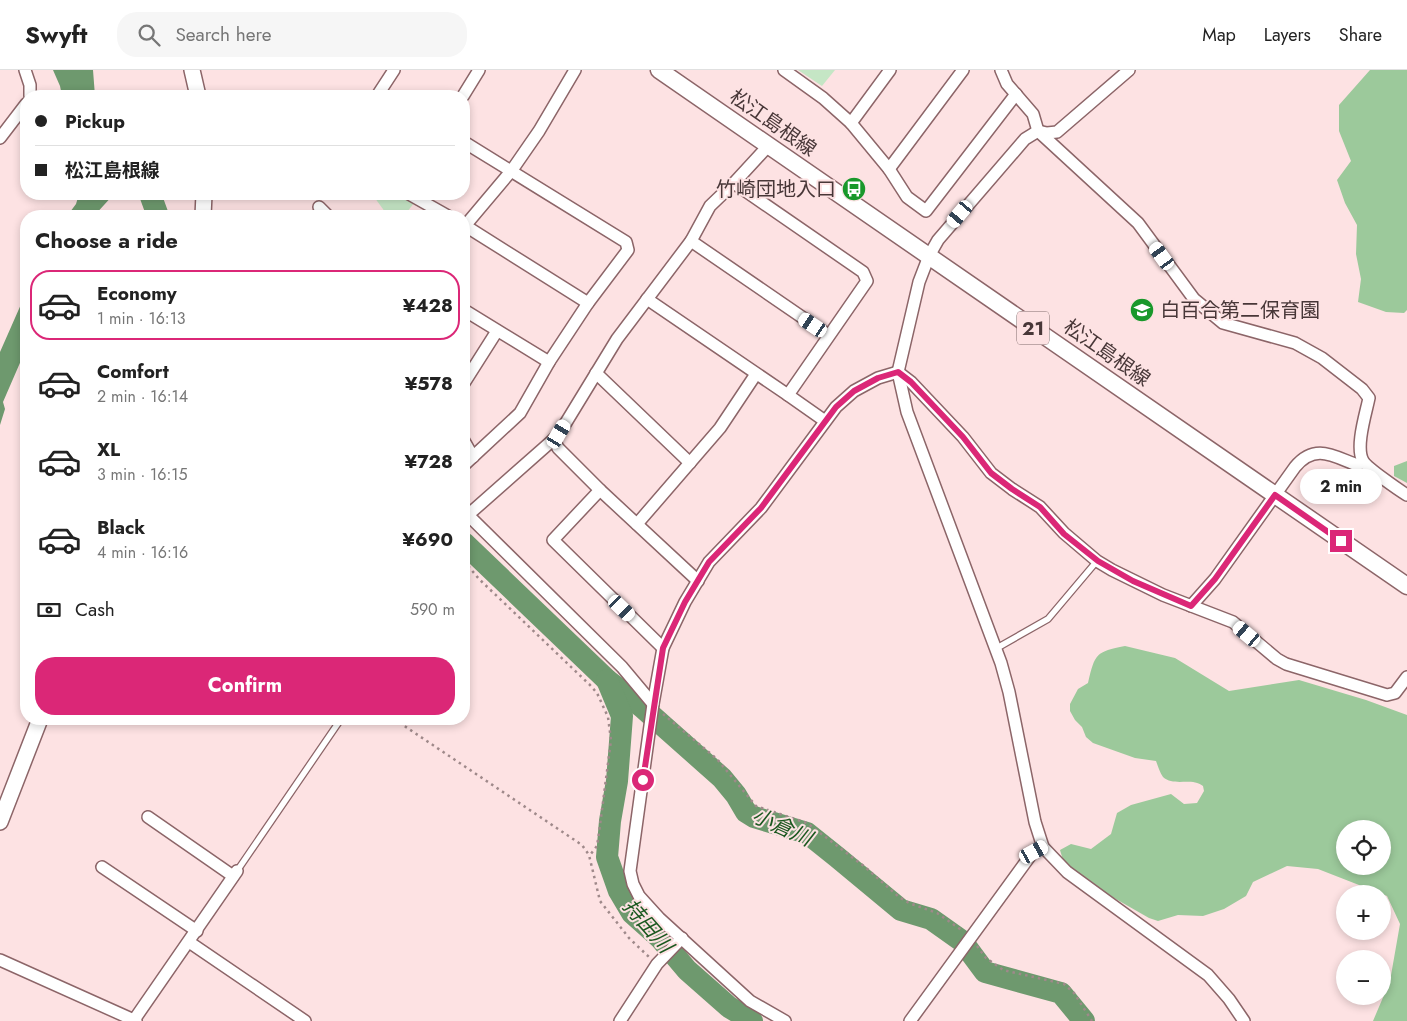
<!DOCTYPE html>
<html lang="en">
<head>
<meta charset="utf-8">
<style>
	body { margin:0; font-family:Jost,"Noto Sans JP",sans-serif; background:#f6f6f6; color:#222; height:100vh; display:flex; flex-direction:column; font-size:19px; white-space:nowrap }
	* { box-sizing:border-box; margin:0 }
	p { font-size:16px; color:#767676 }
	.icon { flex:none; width:28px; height:28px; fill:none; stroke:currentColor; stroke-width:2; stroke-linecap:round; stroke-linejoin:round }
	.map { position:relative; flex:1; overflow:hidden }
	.side { position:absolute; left:20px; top:140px; width:450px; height:515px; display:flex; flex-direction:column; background:#fff; border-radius:20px; box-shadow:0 2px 8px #0003 }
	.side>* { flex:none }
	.hud { position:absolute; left:20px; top:20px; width:450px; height:110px; border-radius:20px; box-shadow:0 2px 8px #0003; display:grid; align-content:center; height:110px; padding:0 15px; background:#fff }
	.controls { position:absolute; left:1336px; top:750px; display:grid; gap:10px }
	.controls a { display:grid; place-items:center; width:55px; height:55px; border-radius:50%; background:#fff; box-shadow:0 2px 8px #0003; font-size:25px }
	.end { position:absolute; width:22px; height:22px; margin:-11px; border:6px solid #db2777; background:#fff; box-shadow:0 0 0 2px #fff }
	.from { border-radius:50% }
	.bubble { position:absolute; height:35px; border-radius:18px; background:#fff; box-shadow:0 2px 8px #0003; font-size:16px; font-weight:700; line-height:35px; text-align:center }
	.car { position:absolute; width:15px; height:30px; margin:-15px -8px; border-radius:6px; box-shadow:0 0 4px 1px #0007; background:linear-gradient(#fff 24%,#345 0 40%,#fff 0 76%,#345 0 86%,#fff 0) }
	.hud b { display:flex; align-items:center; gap:18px; height:48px; font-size:19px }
	.hud b+b { border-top:1px solid #e0e0e0 }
	.hud i { width:12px; height:12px; background:#222 }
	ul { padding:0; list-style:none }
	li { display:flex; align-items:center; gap:15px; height:70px; margin:0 10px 8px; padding:0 5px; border:2px solid transparent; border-radius:20px }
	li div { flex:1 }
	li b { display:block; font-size:19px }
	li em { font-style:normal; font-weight:700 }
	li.current { border-color:#db2777 }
	li>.icon { width:45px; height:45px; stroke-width:1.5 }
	h2 { padding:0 15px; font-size:22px; line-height:60px }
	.pay { display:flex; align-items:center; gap:12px; height:55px; padding:0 15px; font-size:19px }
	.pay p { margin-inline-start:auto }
	.cta { display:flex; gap:10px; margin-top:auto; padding:10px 15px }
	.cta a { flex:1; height:58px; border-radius:20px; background:#db2777; color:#fff; font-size:20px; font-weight:700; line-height:58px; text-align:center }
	header { display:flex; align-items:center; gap:30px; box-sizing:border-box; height:70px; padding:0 25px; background:#fff; border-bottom:1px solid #e0e0e0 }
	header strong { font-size:24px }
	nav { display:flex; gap:28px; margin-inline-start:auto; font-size:18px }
	.search { width:350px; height:45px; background:#f6f6f6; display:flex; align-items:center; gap:12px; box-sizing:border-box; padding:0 18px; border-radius:20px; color:#767676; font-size:19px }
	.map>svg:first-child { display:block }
</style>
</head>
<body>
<header>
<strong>Swyft</strong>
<div class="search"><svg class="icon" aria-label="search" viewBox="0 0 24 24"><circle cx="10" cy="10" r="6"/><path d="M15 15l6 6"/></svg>Search here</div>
<nav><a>Map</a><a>Layers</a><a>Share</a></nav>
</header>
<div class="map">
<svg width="1407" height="951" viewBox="0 0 1407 951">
	<rect width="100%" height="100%" fill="#fde2e3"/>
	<!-- green -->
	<g fill="#c5e6c5">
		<polygon points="798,0 835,0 822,16"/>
		<polygon points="372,124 398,124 414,133 404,146 388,146"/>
	</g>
	<!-- forest -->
	<g fill="#9cc99b" fill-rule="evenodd">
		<polygon points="1370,0 1407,0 1407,240 1404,243 1386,242 1358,232 1361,209 1356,184 1357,155 1345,133 1337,110 1351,91 1339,61 1339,35"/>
		<polygon points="1407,391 1407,413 1394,406 1394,396"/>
		<path d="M 1125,576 L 1175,588 L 1229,621 L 1299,610 L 1366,630 L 1407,645 L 1407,951 L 1373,951 L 1390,911 L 1400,854 L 1387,826 L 1382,824 L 1318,799 L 1287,796 L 1253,812 L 1246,826 L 1224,839 L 1203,846 L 1178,845 L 1158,851 L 1149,848 L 1114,828 L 1077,803 L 1063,790 L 1060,780 L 1071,774 L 1091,779 L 1111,764 L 1117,743 L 1131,735 L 1171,724 L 1184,734 L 1197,733 L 1204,721 L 1203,716 C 1191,707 1174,717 1163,707 C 1160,703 1158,696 1156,691 L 1135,688 L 1093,673 L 1086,667 L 1082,657 L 1075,650 L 1070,641 L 1070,634 L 1078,619 L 1088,613 C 1095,583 1096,582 1125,576 ZM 1345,759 L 1382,759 L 1382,796 L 1345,796 Z"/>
	</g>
	<!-- water -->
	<g fill="#6e996e">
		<polygon points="53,0 93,0 95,26 62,26 60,16"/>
		<polygon points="79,124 114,124 94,146 67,146 76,134"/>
		<polygon points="26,223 26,279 3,332 5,339 0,355 0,282"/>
	</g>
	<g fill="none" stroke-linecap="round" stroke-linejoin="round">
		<!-- river -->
		<g stroke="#6e996e" stroke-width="22">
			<polyline points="150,124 158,146"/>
			<polyline points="464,473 607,610 642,637 722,708 736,725 746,742 754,747 807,763 837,787 901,840 931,849 962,871 985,902 1061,923 1084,951"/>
			<polyline points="607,610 622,646 617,711 610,751 607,787 619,821 632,843 660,868 687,900 729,937 752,951"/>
		</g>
		<!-- lane casing -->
		<g stroke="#8c6568" stroke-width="8">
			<g id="lane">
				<polyline points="997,578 1048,549 1097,491"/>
				<polyline points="237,801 341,649"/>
			</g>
		</g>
		<!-- street casing -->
		<g stroke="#8c6568" stroke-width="14">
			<g id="street">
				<polyline points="25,0 30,15 30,26"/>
				<polyline points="784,0 823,28 851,53 889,99 907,127 926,141 1016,24"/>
				<path d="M 1001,0 L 1007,14 L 1033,44 L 1038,61 L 1138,153 L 1194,229 L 1223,253 L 1295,273 L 1322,288 L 1362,319 L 1369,328 C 1366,343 1355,377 1363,391 C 1367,398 1399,420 1407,425"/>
				<polyline points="1129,0 1057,62 1047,63 1038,61 1025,69 938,170 929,186 919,212 898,302 907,342 1001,593 1009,622 1035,752 1043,777 1067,802 1208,905 1229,929 1244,951"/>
				<polyline points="377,26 394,0"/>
				<polyline points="463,26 479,0"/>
				<polyline points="851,53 890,0"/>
				<polyline points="0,68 26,34"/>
				<polyline points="464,72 626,172 628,180 588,233 549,292 520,343 464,395"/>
				<polyline points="889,99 963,0"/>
				<polyline points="734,113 863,202 867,211 788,325 825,351"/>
				<polyline points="409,124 448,146"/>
				<polyline points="319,137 328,146"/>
				<polyline points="464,155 588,233"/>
				<polyline points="464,157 512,100 539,61 575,0"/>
				<polyline points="691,171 828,265"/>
				<polyline points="647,229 788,325"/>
				<polyline points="464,240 549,292"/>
				<polyline points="898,302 911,312 963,367 991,403 1012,419 1040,437 1064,463 1097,491 1112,500 1163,525 1233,552 1277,589 1286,594 1387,625 1395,623 1407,607"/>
				<polyline points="596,303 690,393"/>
				<polyline points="464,313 497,261"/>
				<polyline points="554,369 559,364 617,269 691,171 710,136 734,113 769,75"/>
				<polyline points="464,371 473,387"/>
				<polyline points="464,441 622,597 653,634"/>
				<polyline points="468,445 554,369 558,378 600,420"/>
				<polyline points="637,454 720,358 756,304"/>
				<path d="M 1191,536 L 1215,509 L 1295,397 C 1315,373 1333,386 1357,395 L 1363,392"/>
				<polyline points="663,578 553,470 600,420 698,511"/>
				<polyline points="148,747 233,806"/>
				<polyline points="102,797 197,861"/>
				<polyline points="189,872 305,951"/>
				<polyline points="0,890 136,951"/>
				<polyline points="134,950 237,801"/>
				<polyline points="620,951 657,894 682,868"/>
				<polyline points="785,951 750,931 659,848 639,826 633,814 630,801 653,634 663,578 685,532 709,492 761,438 836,337 854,321 878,308 898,302"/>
				<polyline points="910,951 1033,782 1043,777"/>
			</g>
		</g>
		<!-- secondary casing -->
		<g stroke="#8c6568" stroke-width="18">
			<g id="secondary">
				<polyline points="192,0 198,26"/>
				<polyline points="203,146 204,124"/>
				<polyline points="0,752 40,649"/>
			</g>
		</g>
		<!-- primary casing -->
		<g stroke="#8c6568" stroke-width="19">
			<polyline id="primary" points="659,0 1407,516"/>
		</g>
		<!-- path -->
		<g stroke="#9f898a" stroke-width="2.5" stroke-dasharray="2.5 4" stroke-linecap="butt">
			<polyline points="464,491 479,509 590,615 597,623 608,647 611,670 599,763 597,776 590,785"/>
			<polyline points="663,644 717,689 756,736 807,753 865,797 899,827 909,833 937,843 963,861"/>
			<polyline points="394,649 582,775 589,785 600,831 629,868 649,887"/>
			<polyline points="977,876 986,888 1003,900 1064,914 1074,923 1092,951"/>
		</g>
		<!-- lane -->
		<use href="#lane" stroke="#fff" stroke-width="5.5"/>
		<!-- street -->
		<use href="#street" stroke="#fff" stroke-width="11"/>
		<!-- secondary -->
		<use href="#secondary" stroke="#fff" stroke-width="15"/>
		<!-- primary -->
		<use href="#primary" stroke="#fff" stroke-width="16"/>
	</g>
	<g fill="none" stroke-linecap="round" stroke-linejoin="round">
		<!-- route -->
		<polyline stroke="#db2777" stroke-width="6" points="643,710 663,578 685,532 709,492 761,438 836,337 854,321 878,308 898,302 911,312 963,367 991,403 1012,419 1040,437 1064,464 1098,491 1133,511 1191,536 1215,509 1275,425 1341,471"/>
	</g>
	<!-- icons -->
	<defs>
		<g id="bus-disc" transform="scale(1.25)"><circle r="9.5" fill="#19982b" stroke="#fde2e3"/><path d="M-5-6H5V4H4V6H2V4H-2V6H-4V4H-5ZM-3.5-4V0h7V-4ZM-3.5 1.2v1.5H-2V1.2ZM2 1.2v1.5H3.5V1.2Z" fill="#fff"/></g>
		<g id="school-disc" transform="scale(1.25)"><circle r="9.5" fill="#19982b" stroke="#fde2e3"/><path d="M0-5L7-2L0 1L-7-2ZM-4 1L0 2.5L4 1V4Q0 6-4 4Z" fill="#fff"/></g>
	</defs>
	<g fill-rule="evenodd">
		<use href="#bus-disc" x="854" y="119"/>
		<use href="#school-disc" x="1142" y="240"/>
	</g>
	<g text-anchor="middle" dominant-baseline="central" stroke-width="4" stroke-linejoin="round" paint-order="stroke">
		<!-- shield labels -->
		<rect fill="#fde2e3" stroke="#7e6a6b" stroke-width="1" x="1017" y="241.5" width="32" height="33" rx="4"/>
		<g font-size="19" font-weight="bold" fill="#483738">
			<text x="1033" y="258">21</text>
		</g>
		<!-- street labels -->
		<g font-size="20" fill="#483738" stroke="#fde2e3">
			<text transform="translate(773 53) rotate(35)">松江島根線</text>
			<text transform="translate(1107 283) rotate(35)">松江島根線</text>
		</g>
		<!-- poi labels -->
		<g font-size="20" fill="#483738" stroke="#fde2e3" text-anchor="end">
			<text x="836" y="119">竹崎団地入口</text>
			<text x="1160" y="240" text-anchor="start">白百合第二保育園</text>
		</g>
		<!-- water labels -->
		<g font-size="21" font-style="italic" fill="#1a581f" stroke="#fde2e3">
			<text transform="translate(782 757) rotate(24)">小倉川</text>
			<text transform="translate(648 856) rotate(49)">持田川</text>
		</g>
	</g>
</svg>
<div class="controls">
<a><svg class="icon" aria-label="locate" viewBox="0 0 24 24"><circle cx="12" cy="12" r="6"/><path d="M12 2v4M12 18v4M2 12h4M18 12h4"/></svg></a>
<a>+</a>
<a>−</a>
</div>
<i class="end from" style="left:643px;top:710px"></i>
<i class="end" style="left:1341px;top:471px"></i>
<div class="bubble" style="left:1300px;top:399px;width:82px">2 min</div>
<i class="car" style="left:960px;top:144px;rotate:220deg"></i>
<i class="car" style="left:1162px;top:186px;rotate:324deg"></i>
<i class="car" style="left:813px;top:255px;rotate:304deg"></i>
<i class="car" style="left:559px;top:364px;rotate:31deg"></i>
<i class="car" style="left:622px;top:538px;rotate:134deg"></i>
<i class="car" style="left:1247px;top:564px;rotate:310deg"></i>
<i class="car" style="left:1034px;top:782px;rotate:61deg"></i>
<div class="hud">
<b><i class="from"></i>Pickup</b>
<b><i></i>松江島根線</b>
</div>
<section class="side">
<h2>Choose a ride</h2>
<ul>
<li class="current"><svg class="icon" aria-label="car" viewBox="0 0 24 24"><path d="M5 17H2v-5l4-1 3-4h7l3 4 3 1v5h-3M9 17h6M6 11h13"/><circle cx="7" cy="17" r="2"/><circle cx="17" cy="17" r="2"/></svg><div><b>Economy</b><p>1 min · 16:13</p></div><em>¥428</em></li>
<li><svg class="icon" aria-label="car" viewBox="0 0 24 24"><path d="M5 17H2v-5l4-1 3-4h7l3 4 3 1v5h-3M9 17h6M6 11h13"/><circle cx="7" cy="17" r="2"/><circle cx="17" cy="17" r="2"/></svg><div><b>Comfort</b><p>2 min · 16:14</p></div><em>¥578</em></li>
<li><svg class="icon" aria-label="car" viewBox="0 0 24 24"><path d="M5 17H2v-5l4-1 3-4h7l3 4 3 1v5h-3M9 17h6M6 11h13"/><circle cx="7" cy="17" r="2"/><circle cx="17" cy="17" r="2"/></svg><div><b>XL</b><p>3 min · 16:15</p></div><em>¥728</em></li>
<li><svg class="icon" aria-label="car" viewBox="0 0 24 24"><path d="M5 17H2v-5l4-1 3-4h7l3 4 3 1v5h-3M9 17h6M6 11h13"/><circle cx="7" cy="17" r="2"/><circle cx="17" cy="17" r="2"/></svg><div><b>Black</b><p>4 min · 16:16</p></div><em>¥690</em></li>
</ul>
<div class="pay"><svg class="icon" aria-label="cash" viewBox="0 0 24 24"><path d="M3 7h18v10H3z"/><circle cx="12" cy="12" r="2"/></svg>Cash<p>590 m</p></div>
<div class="cta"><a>Confirm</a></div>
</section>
</div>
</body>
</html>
